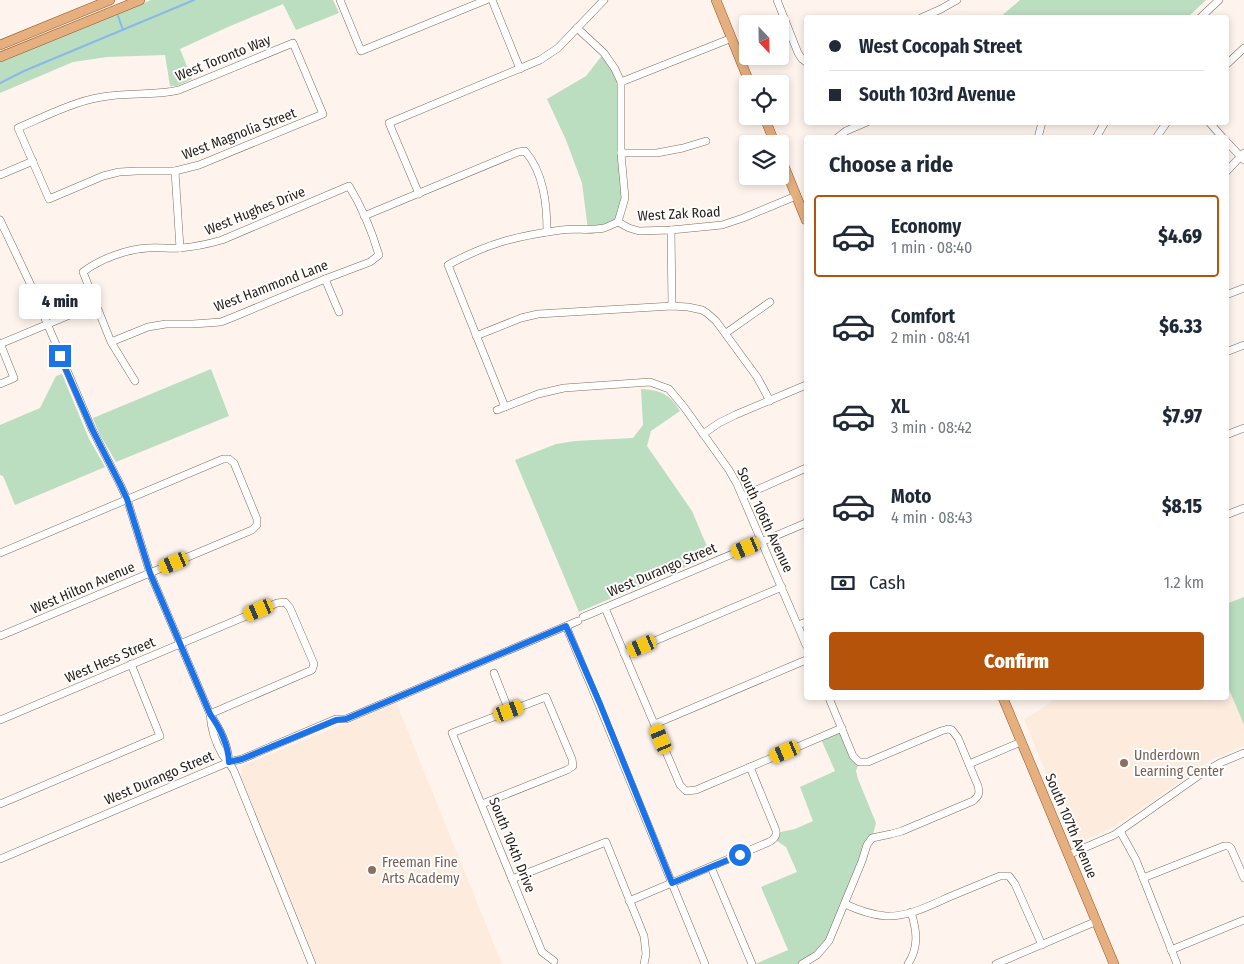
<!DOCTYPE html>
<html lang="en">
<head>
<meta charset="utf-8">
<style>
	body { margin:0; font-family:"Fira Sans Condensed",sans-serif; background:#f2f2f3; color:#1f2937; height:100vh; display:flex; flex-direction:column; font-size:19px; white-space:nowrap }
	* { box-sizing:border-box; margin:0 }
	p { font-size:16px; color:#747a83 }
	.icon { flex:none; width:28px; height:28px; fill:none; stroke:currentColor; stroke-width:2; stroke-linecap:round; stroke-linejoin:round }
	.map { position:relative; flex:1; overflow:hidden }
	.details { position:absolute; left:804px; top:135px; width:425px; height:565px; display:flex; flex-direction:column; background:#fff; border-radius:5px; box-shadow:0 2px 8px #0003 }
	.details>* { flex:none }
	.guide { position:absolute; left:804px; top:15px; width:425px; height:110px; border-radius:5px; box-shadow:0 2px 8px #0003; display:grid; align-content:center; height:110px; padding:0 25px; background:#fff }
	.needle { width:32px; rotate:158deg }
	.fabs { position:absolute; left:739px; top:15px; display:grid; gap:10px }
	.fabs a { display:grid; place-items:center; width:50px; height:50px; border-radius:5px; background:#fff; box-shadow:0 2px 8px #0003; font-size:25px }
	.end { position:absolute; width:22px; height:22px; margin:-11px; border:6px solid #1a73e8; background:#fff; box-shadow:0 0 0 2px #fff }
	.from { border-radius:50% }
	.bubble { position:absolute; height:35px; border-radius:5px; background:#fff; box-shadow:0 2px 8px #0003; font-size:16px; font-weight:800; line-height:35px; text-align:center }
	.car { position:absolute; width:15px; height:30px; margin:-15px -8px; border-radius:6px; box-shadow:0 0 4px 1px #0007; background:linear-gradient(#f5c518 24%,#345 0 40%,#f5c518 0 76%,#345 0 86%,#f5c518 0) }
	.guide b { display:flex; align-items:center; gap:18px; height:48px; font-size:19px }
	.guide b+b { border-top:1px solid #e0e1e3 }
	.guide i { width:12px; height:12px; background:#1f2937 }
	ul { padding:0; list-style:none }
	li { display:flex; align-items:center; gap:15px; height:82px; margin:0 10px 8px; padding:0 15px; border:2px solid transparent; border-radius:5px }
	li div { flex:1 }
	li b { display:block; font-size:19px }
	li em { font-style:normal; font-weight:800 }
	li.selected { border-color:#b45309 }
	li>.icon { width:45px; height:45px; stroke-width:1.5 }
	h2 { padding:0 25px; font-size:22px; line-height:60px }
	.pay { display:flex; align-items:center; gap:12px; height:55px; padding:0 25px; font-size:19px }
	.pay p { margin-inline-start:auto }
	.button { display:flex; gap:10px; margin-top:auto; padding:10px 25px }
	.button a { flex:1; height:58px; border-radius:5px; background:#b45309; color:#fff; font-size:20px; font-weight:800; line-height:58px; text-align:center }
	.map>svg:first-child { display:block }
</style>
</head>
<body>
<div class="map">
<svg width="1244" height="964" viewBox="0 0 1244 964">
	<rect width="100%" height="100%" fill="#fef4ed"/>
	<!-- built -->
	<g fill="#fdebde">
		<polygon points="1226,682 1244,725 1244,746 1211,760 1115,826 1081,842 1078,842 1074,840 1068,816 1060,797 1048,778 1024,719 1043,708 1056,698 1226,698"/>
		<polygon points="396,702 502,964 317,964 241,777 242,767 247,764"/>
	</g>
	<!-- green -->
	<g fill="#bbddc0">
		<polygon points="151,0 333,0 339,13 296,30 283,4 228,27 180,49 192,79 177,86 170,86 165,55 107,57 73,62 0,93 0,62"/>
		<polygon points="1020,0 1206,0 1188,17 1000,17"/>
		<polygon points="604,53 621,82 625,198 618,222 588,230 582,183 566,140 547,99 586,76"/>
		<polygon points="211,369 229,416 116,462 99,433 93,418"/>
		<polygon points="62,374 89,439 105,467 15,505 3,476 0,475 0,425 40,408 56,376"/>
		<path d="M 641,389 C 660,390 670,394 680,411 L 651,431 L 647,446 L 692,511 L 711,556 L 579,612 L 515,460 L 556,444 L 575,441 L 633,438 L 643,425 Z"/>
		<polygon points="1244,597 1244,725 1226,682 1226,604"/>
		<polygon points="842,728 859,762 856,771 858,779 876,823 872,838 829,941 802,964 755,964 788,950 761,887 797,872 786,847 774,839 776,833 795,829 813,821 800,787 835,771 820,737"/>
	</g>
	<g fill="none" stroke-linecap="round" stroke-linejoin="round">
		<!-- stream -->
		<g stroke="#8ab8e8" stroke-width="2">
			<polyline points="118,16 123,30"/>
			<polyline points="0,83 24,71 194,0"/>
		</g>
		<!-- minor casing -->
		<g stroke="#7f6b5b" stroke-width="8">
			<g id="minor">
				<polyline points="340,0 361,51 486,0"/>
				<polyline points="492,0 520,69"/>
				<polyline points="777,0 798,53 802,59 806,62"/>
				<polyline points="921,18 941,9 957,0"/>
				<polyline points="1200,18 1219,0"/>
				<polyline points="577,28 604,53 615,69 621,82 621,153 625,198 618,222"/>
				<path d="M 293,43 L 323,114 L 199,165 L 175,171 L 137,171 L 119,172 L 103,176 L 49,199 L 18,128 C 43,117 75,101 102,97 C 127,92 154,96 179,90 Z"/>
				<polyline points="1226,65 1244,48"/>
				<polyline points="621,82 732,38"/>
				<polyline points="1209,122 1223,138"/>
				<polyline points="837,138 846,131 867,122"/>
				<polyline points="1038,138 1042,122"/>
				<polyline points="1096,138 1105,122"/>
				<polyline points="1156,138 1167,122"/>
				<polyline points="1226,141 1244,160"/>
				<polyline points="621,153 657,153 683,148 706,141"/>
				<polyline points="175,171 180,248"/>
				<polyline points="1226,172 1244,153"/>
				<polyline points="0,175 33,161"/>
				<polyline points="419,194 389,123 540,60 558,48 604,0"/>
				<path d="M 364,216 L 518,152 L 525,151 C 544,173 547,205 547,232"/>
				<path d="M 0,220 L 29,281 L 92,429 L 120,484 L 127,499 L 150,573 L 210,714 C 220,729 228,744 229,762"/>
				<polyline points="618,222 629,228 639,231 671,230 722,225 743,218 796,196"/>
				<polyline points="671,230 672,306"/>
				<polyline points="325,279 339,312"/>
				<polyline points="1226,295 1244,288"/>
				<polyline points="726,333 770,302"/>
				<polyline points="476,336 521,318 538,314 672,306 688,307 702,310 707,313 716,321 757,377 770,401"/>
				<path d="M 111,342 L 148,327 L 166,324 L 193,324 L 221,322 L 236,316 L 325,279 L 370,262 L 379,255 C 372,232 362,207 349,186 L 222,240 C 208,244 194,247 180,248 C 169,249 159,247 148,248 C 127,249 100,259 83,272 L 111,342 L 135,381"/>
				<polyline points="0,343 14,378 0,384"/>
				<polyline points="0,344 96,304"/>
				<polyline points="1226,352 1244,345"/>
				<path d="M 505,407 L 448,265 C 488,243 517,236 561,230 C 575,228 590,231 604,228 C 608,227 613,224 618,222"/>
				<polyline points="497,410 538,394 564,388 650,382 669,389 684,407 729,470 737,484 806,645"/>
				<polyline points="703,434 719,423 735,415 806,385"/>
				<polyline points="1226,435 1244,428"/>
				<polyline points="743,496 806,468"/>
				<polyline points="1226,515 1244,508"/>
				<polyline points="0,553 223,459 229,459 234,463 257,519 257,525 252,530 0,636"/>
				<polyline points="605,608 680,785 686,791 696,790 842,728"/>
				<polyline points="583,617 806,523"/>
				<polyline points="798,625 806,622"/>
				<polyline points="566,626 599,705 705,964"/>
				<polyline points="624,654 782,587"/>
				<polyline points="494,673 509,711"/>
				<path d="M 210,714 C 211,728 215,742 222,754 C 226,760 231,765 234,771 L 312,964"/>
				<polyline points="0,720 277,603 285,602 290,608 314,664 312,670 210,714"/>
				<polyline points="655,724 806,660"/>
				<polyline points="969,764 1021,742"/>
				<polyline points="0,804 160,736 131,664"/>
				<polyline points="482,804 567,770 573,766 572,759 546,697 452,733 542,952 554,961"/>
				<polyline points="1120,831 1136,860 1177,964"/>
				<polyline points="1068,855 1114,835 1204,772 1220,763 1244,753"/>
				<polyline points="0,859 229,762 242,759 336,719 346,719 578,621"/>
				<polyline points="711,867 752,964"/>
				<polyline points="1143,878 1224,846 1228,846 1231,848 1244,878"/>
				<polyline points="512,879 606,842 644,936 646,954 644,964"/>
				<path d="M 629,901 L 769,842 C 775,839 778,834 775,828 L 750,767"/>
				<path d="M 845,904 C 858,910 871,915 886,916 C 908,917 929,906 949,897 C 966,890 983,883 1000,876 L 1009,876 L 1015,884 L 1042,945"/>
				<polyline points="1171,950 1244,920"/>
				<path d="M 802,964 L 817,955 L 829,941 L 862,861 L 867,845 L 872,838 L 891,834 L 902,831 L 973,801 C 979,796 980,793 978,786 L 958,738 L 952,730 L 948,729 L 941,731 L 868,762 L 859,762 L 853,756 L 829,698"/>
				<path d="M 908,964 C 919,947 917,931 911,912"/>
				<polyline points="996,964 1097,921"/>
			</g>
		</g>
		<!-- major casing -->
		<g stroke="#975924" stroke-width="10">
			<g id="major">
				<polyline points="716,0 750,84"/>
				<polyline points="0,45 110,0"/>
				<polyline points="0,57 140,0"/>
				<polyline points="764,116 775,144"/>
				<polyline points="780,156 806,220"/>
				<polyline points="1003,698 1114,964"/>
			</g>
		</g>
		<!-- minor -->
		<use href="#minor" stroke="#fff" stroke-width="7"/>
		<!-- major -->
		<use href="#major" stroke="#e5af80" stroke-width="9"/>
	</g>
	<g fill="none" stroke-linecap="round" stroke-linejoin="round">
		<!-- route -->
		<path stroke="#1a73e8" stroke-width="6" d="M 60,356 L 92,429 L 120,484 L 127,499 L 150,573 L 210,714 C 220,728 228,744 229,762 L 242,759 L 336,720 L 346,719 L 566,626 L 600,704 L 672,883 L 740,855"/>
	</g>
	<!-- markers -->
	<g fill="#8d6e63" stroke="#fff" stroke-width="2">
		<circle cx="1124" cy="763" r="5"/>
		<circle cx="372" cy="870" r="5"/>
	</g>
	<g text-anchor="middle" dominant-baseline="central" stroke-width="4" stroke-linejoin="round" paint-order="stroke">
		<!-- street labels -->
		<g font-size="14" fill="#271e18" stroke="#fff">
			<text transform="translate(223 58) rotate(-22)">West Toronto Way</text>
			<text transform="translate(239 134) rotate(-21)">West Magnolia Street</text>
			<text transform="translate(255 211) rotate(-22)">West Hughes Drive</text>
			<text transform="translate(679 214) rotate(-3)">West Zak Road</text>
			<text transform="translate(271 286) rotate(-21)">West Hammond Lane</text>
			<text transform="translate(765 520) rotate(65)">South 106th Avenue</text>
			<text transform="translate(662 570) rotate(-23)">West Durango Street</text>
			<text transform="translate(83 588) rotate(-23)">West Hilton Avenue</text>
			<text transform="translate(110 660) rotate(-23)">West Hess Street</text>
			<text transform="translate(159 778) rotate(-23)">West Durango Street</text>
			<text transform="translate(1071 826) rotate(67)">South 107th Avenue</text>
			<text transform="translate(512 845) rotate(68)">South 104th Drive</text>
		</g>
		<!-- education labels -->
		<g font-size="14" fill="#785e54" stroke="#fff" text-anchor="start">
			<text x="1134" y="755">Underdown<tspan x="1134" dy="16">Learning Center</tspan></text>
			<text x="382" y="862">Freeman Fine<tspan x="382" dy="16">Arts Academy</tspan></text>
		</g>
	</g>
</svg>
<div class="fabs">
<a><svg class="needle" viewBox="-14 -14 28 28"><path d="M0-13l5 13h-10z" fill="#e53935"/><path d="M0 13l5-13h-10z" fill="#747a83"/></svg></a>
<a><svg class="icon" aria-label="locate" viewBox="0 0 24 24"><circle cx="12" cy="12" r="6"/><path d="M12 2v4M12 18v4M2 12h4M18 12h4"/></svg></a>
<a><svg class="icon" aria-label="layers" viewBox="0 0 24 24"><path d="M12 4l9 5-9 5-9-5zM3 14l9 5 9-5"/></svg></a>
</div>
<i class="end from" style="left:740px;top:855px"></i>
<i class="end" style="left:60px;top:356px"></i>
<div class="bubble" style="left:19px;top:284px;width:82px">4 min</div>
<i class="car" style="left:746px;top:548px;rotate:247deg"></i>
<i class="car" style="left:174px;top:563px;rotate:247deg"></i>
<i class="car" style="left:259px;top:610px;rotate:247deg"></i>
<i class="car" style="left:642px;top:646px;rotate:247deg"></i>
<i class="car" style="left:509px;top:711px;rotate:69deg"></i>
<i class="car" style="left:661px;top:739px;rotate:337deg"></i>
<i class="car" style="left:785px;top:752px;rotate:247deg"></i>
<div class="guide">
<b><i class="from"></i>West Cocopah Street</b>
<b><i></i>South 103rd Avenue</b>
</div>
<section class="details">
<h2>Choose a ride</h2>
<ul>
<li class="selected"><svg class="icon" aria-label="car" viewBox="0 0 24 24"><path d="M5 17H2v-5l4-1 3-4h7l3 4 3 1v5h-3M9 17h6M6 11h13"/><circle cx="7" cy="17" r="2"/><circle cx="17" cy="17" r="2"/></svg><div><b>Economy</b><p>1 min · 08:40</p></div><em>$4.69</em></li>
<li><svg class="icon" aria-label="car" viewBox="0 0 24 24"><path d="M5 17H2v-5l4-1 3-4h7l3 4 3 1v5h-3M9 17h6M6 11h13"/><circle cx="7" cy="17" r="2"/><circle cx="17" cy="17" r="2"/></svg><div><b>Comfort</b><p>2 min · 08:41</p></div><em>$6.33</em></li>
<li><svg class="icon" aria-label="car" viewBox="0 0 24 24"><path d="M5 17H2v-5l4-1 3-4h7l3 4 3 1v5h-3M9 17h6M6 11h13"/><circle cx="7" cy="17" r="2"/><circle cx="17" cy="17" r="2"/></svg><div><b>XL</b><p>3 min · 08:42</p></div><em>$7.97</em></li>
<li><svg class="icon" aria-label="car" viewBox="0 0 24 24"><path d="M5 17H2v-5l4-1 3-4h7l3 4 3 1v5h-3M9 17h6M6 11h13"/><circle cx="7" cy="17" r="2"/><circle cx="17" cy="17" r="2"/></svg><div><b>Moto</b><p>4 min · 08:43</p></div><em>$8.15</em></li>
</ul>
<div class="pay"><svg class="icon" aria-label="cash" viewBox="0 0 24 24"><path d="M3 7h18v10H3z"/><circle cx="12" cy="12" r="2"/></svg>Cash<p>1.2 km</p></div>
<div class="button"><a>Confirm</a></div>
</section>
</div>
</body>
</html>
